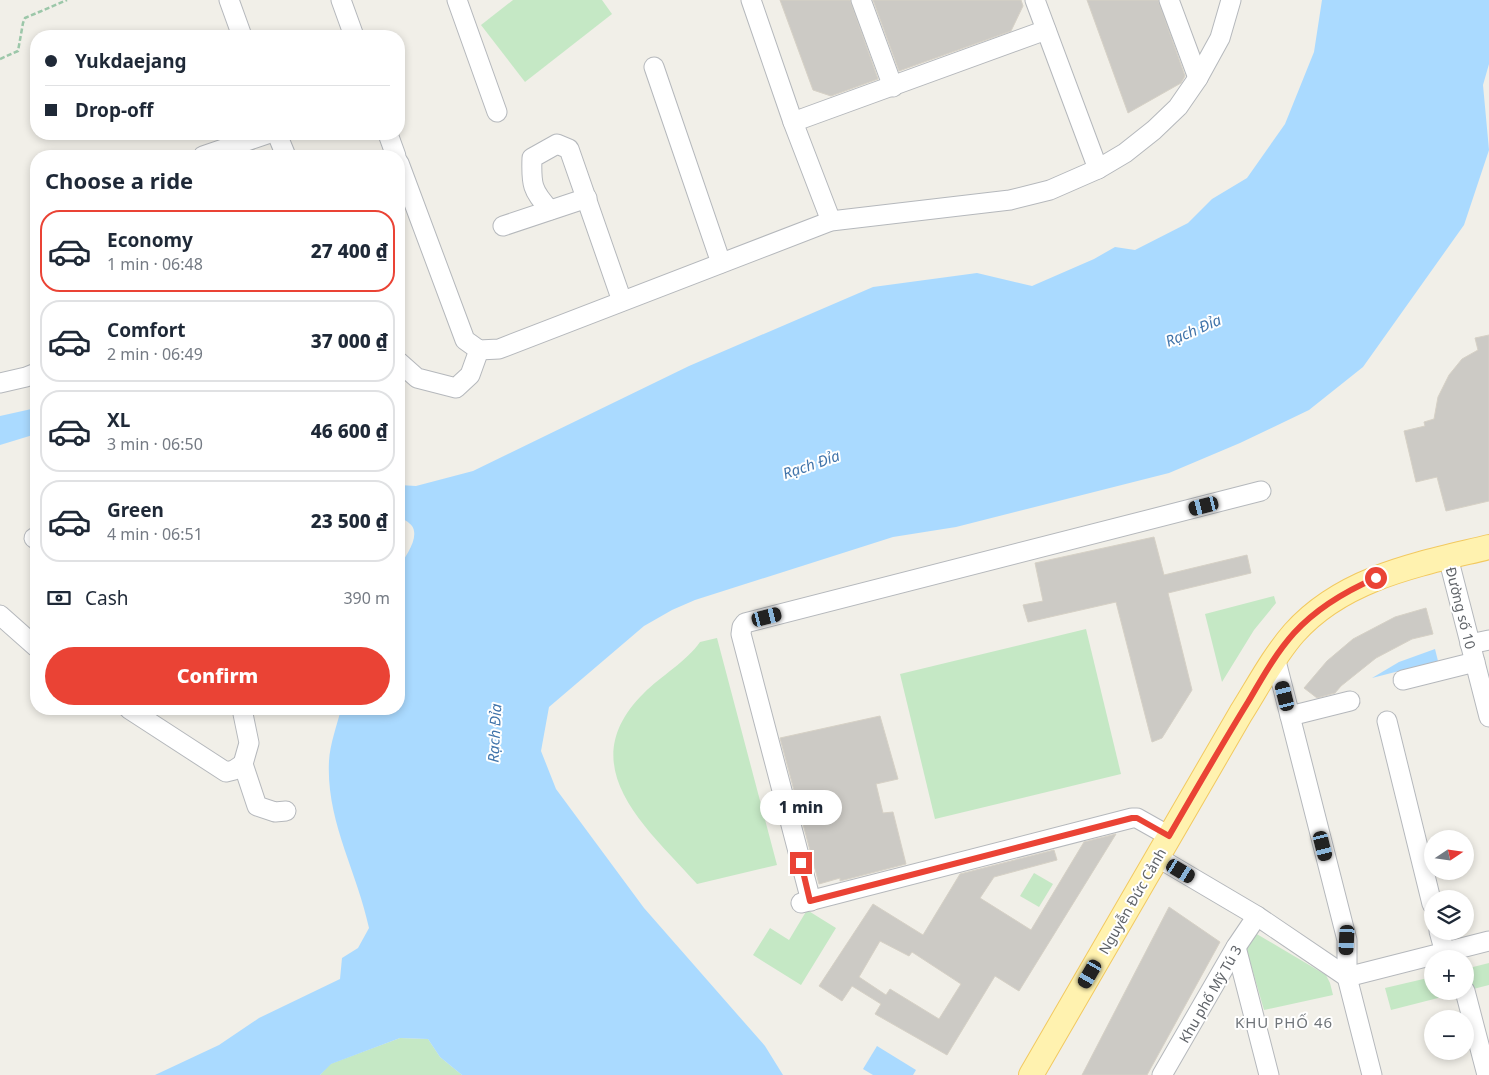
<!DOCTYPE html>
<html lang="en">
<head>
<meta charset="utf-8">
<style>
	body { margin:0; font-family:"Noto Sans",sans-serif; background:#f6f6f7; color:#1f2937; height:100vh; display:flex; flex-direction:column; font-size:19px; white-space:nowrap }
	* { box-sizing:border-box; margin:0 }
	p { font-size:16px; color:#747a83 }
	.icon { flex:none; width:28px; height:28px; fill:none; stroke:currentColor; stroke-width:2; stroke-linecap:round; stroke-linejoin:round }
	.map { position:relative; flex:1; overflow:hidden }
	.details { position:absolute; left:30px; top:150px; width:375px; height:565px; display:flex; flex-direction:column; background:#fff; border-radius:20px; box-shadow:0 2px 8px #0003 }
	.details>* { flex:none }
	.top-card { position:absolute; left:30px; top:30px; width:375px; height:110px; border-radius:20px; box-shadow:0 2px 8px #0003; display:grid; align-content:center; height:110px; padding:0 15px; background:#fff }
	.needle { width:32px; rotate:77deg }
	.tools { position:absolute; left:1424px; top:830px; display:grid; gap:10px }
	.tools a { display:grid; place-items:center; width:50px; height:50px; border-radius:50%; background:#fff; box-shadow:0 2px 8px #0003; font-size:25px }
	.end { position:absolute; width:22px; height:22px; margin:-11px; border:6px solid #ea4335; background:#fff; box-shadow:0 0 0 2px #fff }
	.from { border-radius:50% }
	.bubble { position:absolute; height:35px; border-radius:18px; background:#fff; box-shadow:0 2px 8px #0003; font-size:16px; font-weight:800; line-height:35px; text-align:center }
	.car { position:absolute; width:15px; height:30px; margin:-15px -8px; border-radius:6px; box-shadow:0 0 4px 1px #0007; background:linear-gradient(#222 24%,#8ab4d8 0 40%,#222 0 76%,#8ab4d8 0 86%,#222 0) }
	.top-card b { display:flex; align-items:center; gap:18px; height:48px; font-size:19px }
	.top-card b+b { border-top:1px solid #e0e1e3 }
	.top-card i { width:12px; height:12px; background:#1f2937 }
	ul { padding:0; list-style:none }
	li { display:flex; align-items:center; gap:15px; height:82px; margin:0 10px 8px; padding:0 5px; border:2px solid #e0e1e3; border-radius:20px }
	li div { flex:1 }
	li b { display:block; font-size:19px }
	li em { font-style:normal; font-weight:800 }
	li.selected { border-color:#ea4335 }
	li>.icon { width:45px; height:45px; stroke-width:1.5 }
	h2 { padding:0 15px; font-size:22px; line-height:60px }
	.pay { display:flex; align-items:center; gap:12px; height:55px; padding:0 15px; font-size:19px }
	.pay p { margin-inline-start:auto }
	.primary-button { display:flex; gap:10px; margin-top:auto; padding:10px 15px }
	.primary-button a { flex:1; height:58px; border-radius:30px; background:#ea4335; color:#fff; font-size:20px; font-weight:800; line-height:58px; text-align:center }
	.map>svg:first-child { display:block }
</style>
</head>
<body>
<div class="map">
<svg width="1489" height="1075" viewBox="0 0 1489 1075">
	<rect width="100%" height="100%" fill="#f1efe8"/>
	<!-- green -->
	<g fill="#c5e8c5">
		<polygon points="513,0 602,0 612,14 525,82 481,25"/>
		<polygon points="1274,596 1276,603 1254,630 1222,682 1205,614"/>
		<polygon points="1086,629 1121,774 935,819 900,674"/>
		<path d="M 717,638 L 777,865 L 697,884 C 647,828 570,766 644,693 C 661,676 687,661 700,642 Z"/>
		<polygon points="1034,873 1053,884 1039,907 1020,896"/>
		<polygon points="807,910 836,928 801,985 753,955 770,928 789,940"/>
		<polygon points="1255,933 1326,975 1330,983 1333,995 1264,1010 1246,948"/>
		<polygon points="1489,963 1489,985 1391,1010 1385,988 1432,977 1432,991 1465,991 1465,969"/>
		<polygon points="400,1038 428,1039 440,1057 462,1075 320,1075 330,1064"/>
	</g>
	<!-- water -->
	<g fill="#aadaff">
		<path d="M 1322,0 L 1489,0 L 1489,64 L 1483,85 L 1489,150 L 1464,225 L 1363,367 L 1309,410 L 1240,443 L 1169,473 L 956,527 L 893,537 L 695,600 L 672,610 L 644,626 L 549,707 L 541,751 L 556,789 L 644,908 L 765,1046 L 783,1075 L 462,1075 L 440,1057 L 428,1039 L 400,1038 L 331,1064 L 320,1075 L 155,1075 L 219,1045 L 259,1018 L 340,979 L 342,958 L 358,948 L 369,928 C 357,871 326,821 329,761 C 330,744 337,725 341,709 L 399,709 L 399,567 C 405,557 420,538 412,526 C 409,522 403,519 399,516 L 399,485 L 416,486 L 473,471 L 689,366 L 873,287 L 977,273 L 1032,286 L 1094,259 L 1115,247 L 1135,250 L 1188,223 L 1212,199 L 1247,178 L 1285,124 L 1314,52 Z"/>
		<polygon points="36,408 36,434 0,445 0,416"/>
		<polygon points="1435,649 1438,661 1372,678 1399,662"/>
		<polygon points="877,1046 916,1070 913,1075 873,1075 863,1069"/>
	</g>
	<g fill="none" stroke-linecap="round" stroke-linejoin="round">
		<!-- stream -->
		<polyline stroke="#aadaff" stroke-width="4" points="399,558 401,568"/>
	</g>
	<!-- building -->
	<g fill="#cccac5" stroke="#d6d1c6" fill-rule="evenodd">
		<polygon points="780,0 850,0 878,79 831,96 813,90"/>
		<polygon points="873,0 1021,0 1023,6 1011,31 899,71"/>
		<polygon points="1087,0 1158,0 1185,76 1181,83 1128,113"/>
		<polygon points="1489,335 1489,501 1446,511 1437,477 1416,482 1404,431 1425,426 1424,422 1434,419 1438,397 1449,375 1462,359 1478,350 1475,338"/>
		<polygon points="1154,537 1164,575 1247,555 1251,573 1168,593 1192,690 1162,738 1152,742 1116,602 1028,622 1023,605 1043,601 1035,563"/>
		<polygon points="1426,608 1433,634 1412,639 1376,658 1341,686 1335,693 1317,698 1304,688 1327,661 1353,639 1395,617"/>
		<polygon points="880,716 898,779 876,784 883,813 893,812 906,864 840,881 840,878 819,884 780,738"/>
		<path d="M 1116,834 L 1019,991 L 995,976 L 947,1055 L 875,1014 L 881,1004 L 852,986 L 842,1001 L 819,986 L 873,904 L 923,935 L 960,874 L 1054,850 L 1057,860 L 994,877 L 980,898 L 1031,930 L 1084,842 ZM 880,941 L 909,956 L 912,952 L 961,984 L 939,1019 L 890,989 L 886,995 L 859,977 Z"/>
		<polygon points="1169,907 1220,942 1147,1075 1082,1075"/>
	</g>
	<g fill="none" stroke-linecap="round" stroke-linejoin="round">
		<!-- minor casing -->
		<g stroke="#b5b8bc" stroke-width="21">
			<g id="minor">
				<polyline points="229,0 242,36"/>
				<polyline points="341,0 354,36"/>
				<polyline points="457,0 497,112"/>
				<polyline points="751,0 793,122 831,221"/>
				<polyline points="861,0 893,87"/>
				<polyline points="1035,0 1098,169"/>
				<polyline points="1169,0 1198,78"/>
				<polyline points="654,67 721,263"/>
				<polyline points="793,122 1046,30"/>
				<polyline points="277,134 286,156"/>
				<polyline points="388,134 396,156"/>
				<polyline points="203,156 267,134"/>
				<polyline points="399,163 465,340 479,350 499,349 831,221 1010,200 1050,190 1098,169 1125,153 1154,130 1178,107 1198,78 1220,38 1231,0"/>
				<path d="M 550,210 C 532,191 531,184 532,158 L 557,144 L 569,149 L 622,301"/>
				<polyline points="503,226 587,198"/>
				<polyline points="399,362 417,378 456,388 470,375 479,350"/>
				<polyline points="0,383 26,377 36,373"/>
				<polyline points="36,537 34,538 36,539"/>
				<polyline points="1448,557 1489,717"/>
				<polyline points="0,615 36,647"/>
				<polyline points="1470,644 1489,640"/>
				<polyline points="1275,657 1347,940 1347,977 1372,1075"/>
				<polyline points="1403,680 1475,662"/>
				<polyline points="129,709 226,772 234,770 243,764"/>
				<polyline points="242,709 249,743 243,764 257,806 275,812 286,811"/>
				<polyline points="1290,716 1350,701"/>
				<polyline points="1387,721 1432,904"/>
				<polyline points="1157,857 1257,916 1347,977"/>
				<polyline points="811,901 741,634 742,627 745,623 1261,491"/>
				<polyline points="801,903 1132,818 1137,818 1169,836"/>
				<polyline points="1439,931 1445,953"/>
				<polyline points="1236,947 1269,1075"/>
				<polyline points="1347,977 1489,941"/>
				<polyline points="1465,991 1487,1075"/>
				<polyline points="1162,1075 1236,947 1257,916"/>
			</g>
		</g>
		<!-- major casing -->
		<g stroke="#f2c960" stroke-width="26">
			<path id="major" d="M 1031,1075 L 1241,713 C 1258,686 1273,657 1294,633 C 1344,577 1420,564 1489,547"/>
		</g>
		<!-- path -->
		<polyline stroke="#9cc7a9" stroke-width="2.5" stroke-dasharray="5 2.5" stroke-linecap="butt" points="0,59 18,51 23,23 25,18 67,0"/>
		<!-- minor -->
		<use href="#minor" stroke="#fff" stroke-width="19"/>
		<!-- major -->
		<use href="#major" stroke="#fff2af" stroke-width="24"/>
	</g>
	<g fill="none" stroke-linecap="round" stroke-linejoin="round">
		<!-- route -->
		<path stroke="#ea4335" stroke-width="6" d="M 801,863 L 810,901 L 1132,818 L 1137,818 L 1169,836 C 1195,791 1221,746 1248,702 C 1262,678 1276,653 1294,633 C 1316,609 1346,591 1376,578"/>
	</g>
	<g text-anchor="middle" dominant-baseline="central" stroke-width="4" stroke-linejoin="round" paint-order="stroke">
		<!-- street labels -->
		<g font-size="14" fill="#5f6368" stroke="#fff">
			<text transform="translate(1461 608) rotate(76)">Đường số 10</text>
			<text transform="translate(1132 901) rotate(-60)">Nguyễn Đức Cảnh</text>
			<text transform="translate(1210 994) rotate(-60)">Khu phố Mỹ Tú 3</text>
		</g>
		<!-- water labels -->
		<g font-size="15" font-style="italic" fill="#4174aa" stroke="#fff">
			<text transform="translate(1193 330) rotate(-23)">Rạch Đỉa</text>
			<text transform="translate(811 464) rotate(-19)">Rạch Đỉa</text>
			<text transform="translate(494 733) rotate(-87)">Rạch Đỉa</text>
		</g>
		<!-- neighbourhood labels -->
		<g font-size="15" letter-spacing="1" fill="#70757a" stroke="#fff">
			<text x="1284" y="1022">KHU PHỐ 46</text>
		</g>
	</g>
</svg>
<div class="tools">
<a><svg class="needle" viewBox="-14 -14 28 28"><path d="M0-13l5 13h-10z" fill="#e53935"/><path d="M0 13l5-13h-10z" fill="#747a83"/></svg></a>
<a><svg class="icon" aria-label="layers" viewBox="0 0 24 24"><path d="M12 4l9 5-9 5-9-5zM3 14l9 5 9-5"/></svg></a>
<a>+</a>
<a>−</a>
</div>
<i class="end from" style="left:1376px;top:578px"></i>
<i class="end" style="left:801px;top:863px"></i>
<div class="bubble" style="left:760px;top:790px;width:82px">1 min</div>
<i class="car" style="left:1204px;top:506px;rotate:256deg"></i>
<i class="car" style="left:767px;top:617px;rotate:76deg"></i>
<i class="car" style="left:1285px;top:696px;rotate:346deg"></i>
<i class="car" style="left:1323px;top:846px;rotate:166deg"></i>
<i class="car" style="left:1181px;top:871px;rotate:121deg"></i>
<i class="car" style="left:1347px;top:940px;rotate:183deg"></i>
<i class="car" style="left:1090px;top:974px;rotate:210deg"></i>
<div class="top-card">
<b><i class="from"></i>Yukdaejang</b>
<b><i></i>Drop-off</b>
</div>
<section class="details">
<h2>Choose a ride</h2>
<ul>
<li class="selected"><svg class="icon" aria-label="car" viewBox="0 0 24 24"><path d="M5 17H2v-5l4-1 3-4h7l3 4 3 1v5h-3M9 17h6M6 11h13"/><circle cx="7" cy="17" r="2"/><circle cx="17" cy="17" r="2"/></svg><div><b>Economy</b><p>1 min · 06:48</p></div><em>27 400 ₫</em></li>
<li><svg class="icon" aria-label="car" viewBox="0 0 24 24"><path d="M5 17H2v-5l4-1 3-4h7l3 4 3 1v5h-3M9 17h6M6 11h13"/><circle cx="7" cy="17" r="2"/><circle cx="17" cy="17" r="2"/></svg><div><b>Comfort</b><p>2 min · 06:49</p></div><em>37 000 ₫</em></li>
<li><svg class="icon" aria-label="car" viewBox="0 0 24 24"><path d="M5 17H2v-5l4-1 3-4h7l3 4 3 1v5h-3M9 17h6M6 11h13"/><circle cx="7" cy="17" r="2"/><circle cx="17" cy="17" r="2"/></svg><div><b>XL</b><p>3 min · 06:50</p></div><em>46 600 ₫</em></li>
<li><svg class="icon" aria-label="car" viewBox="0 0 24 24"><path d="M5 17H2v-5l4-1 3-4h7l3 4 3 1v5h-3M9 17h6M6 11h13"/><circle cx="7" cy="17" r="2"/><circle cx="17" cy="17" r="2"/></svg><div><b>Green</b><p>4 min · 06:51</p></div><em>23 500 ₫</em></li>
</ul>
<div class="pay"><svg class="icon" aria-label="cash" viewBox="0 0 24 24"><path d="M3 7h18v10H3z"/><circle cx="12" cy="12" r="2"/></svg>Cash<p>390 m</p></div>
<div class="primary-button"><a>Confirm</a></div>
</section>
</div>
</body>
</html>
